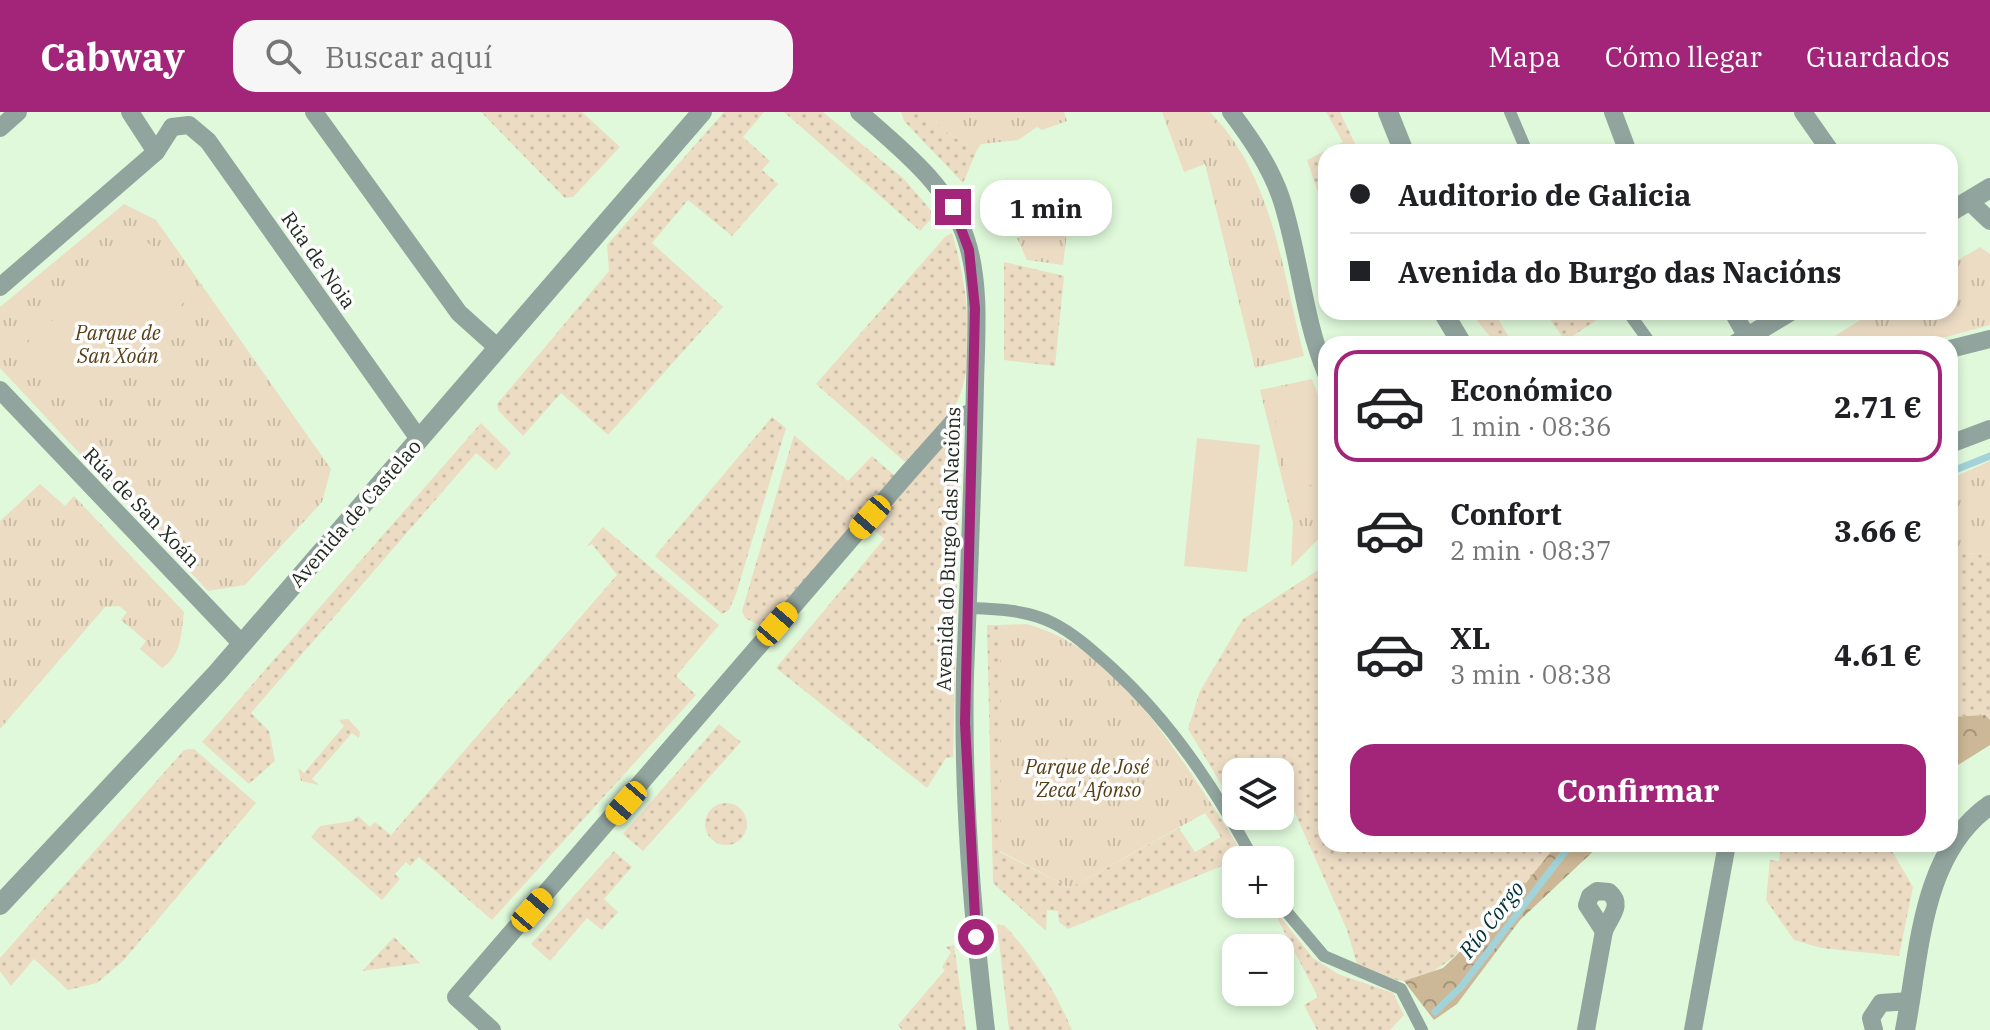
<!DOCTYPE html>
<html lang="es">
<head>
<meta charset="utf-8">
<style>
	body { margin:0; font-family:"IBM Plex Serif",serif; background:#f6f6f6; color:#202124; height:100vh; display:flex; flex-direction:column; font-size:30px; white-space:nowrap }
	* { box-sizing:border-box; margin:0 }
	p { font-size:26px; color:#757577 }
	.icon { flex:none; width:44px; height:44px; fill:none; stroke:currentColor; stroke-width:2; stroke-linecap:round; stroke-linejoin:round }
	.map { position:relative; flex:1; overflow:hidden }
	.sheet { position:absolute; left:1318px; top:224px; width:640px; height:516px; display:flex; flex-direction:column; background:#fff; border-radius:24px; box-shadow:0 4px 12px #0003 }
	.sheet>* { flex:none }
	.hud { position:absolute; left:1318px; top:32px; width:640px; height:176px; border-radius:24px; box-shadow:0 4px 12px #0003; display:grid; align-content:center; height:176px; padding:0 32px; background:#fff }
	.tools { position:absolute; left:1222px; top:646px; display:grid; gap:16px }
	.tools a { display:grid; place-items:center; width:72px; height:72px; border-radius:16px; background:#fff; box-shadow:0 4px 12px #0003; font-size:40px }
	.end { position:absolute; width:36px; height:36px; margin:-18px; border:10px solid #a22579; background:#fff; box-shadow:0 0 0 4px #fff }
	.from { border-radius:50% }
	.bubble { position:absolute; height:56px; border-radius:24px; background:#fff; box-shadow:0 4px 12px #0003; font-size:26px; font-weight:700; line-height:56px; text-align:center }
	.car { position:absolute; width:24px; height:48px; margin:-24px -12px; border-radius:10px; box-shadow:0 0 6px 2px #0007; background:linear-gradient(#f5c518 24%,#345 0 40%,#f5c518 0 76%,#345 0 86%,#f5c518 0) }
	.hud b { display:flex; align-items:center; gap:28px; height:76px; font-size:30px }
	.hud b+b { border-top:2px solid #e0e0e0 }
	.hud i { width:20px; height:20px; background:#202124 }
	ul { padding:14px 0 0; list-style:none }
	li { display:flex; align-items:center; gap:24px; height:112px; margin:0 16px 12px; padding:0 16px; border:4px solid transparent; border-radius:24px }
	li div { flex:1 }
	li b { display:block; font-size:30px }
	li em { font-style:normal; font-weight:700 }
	li.selected { border-color:#a22579 }
	li>.icon { width:72px; height:72px; stroke-width:1.5 }
	.button { display:flex; gap:16px; margin-top:auto; padding:16px 32px }
	.button a { flex:1; height:92px; border-radius:24px; background:#a22579; color:#fff; font-size:32px; font-weight:700; line-height:92px; text-align:center }
	header { display:flex; align-items:center; gap:48px; box-sizing:border-box; height:112px; padding:0 40px; background:#a22579; color:#fff }
	header strong { font-size:38px }
	nav { display:flex; gap:44px; margin-inline-start:auto; font-size:28px }
	.search { width:560px; height:72px; background:#f6f6f6; display:flex; align-items:center; gap:20px; box-sizing:border-box; padding:0 28px; border-radius:24px; color:#757577; font-size:30px }
	.map>svg:first-child { display:block }
</style>
</head>
<body>
<header>
<strong>Cabway</strong>
<div class="search"><svg class="icon" aria-label="search" viewBox="0 0 24 24"><circle cx="10" cy="10" r="6"/><path d="M15 15l6 6"/></svg>Buscar aquí</div>
<nav><a>Mapa</a><a>Cómo llegar</a><a>Guardados</a></nav>
</header>
<div class="map">
<svg width="1990" height="918" viewBox="0 0 1990 918">
	<defs>
		<pattern id="grass-dots" width="8" height="8" patternUnits="userSpaceOnUse" patternTransform="scale(2)"><rect width="8" height="8" fill="#ecdcc4"/><path d="M2 2h.1M6 6h.1" fill="none" stroke="#cabda8" stroke-width="1.8" stroke-linecap="round"/></pattern>
		<pattern id="forest-crowns" width="20" height="18" patternUnits="userSpaceOnUse" patternTransform="scale(2)"><rect width="20" height="18" fill="#ccb796"/><path d="M2 6a3 3 0 1 1 6 0M12 15a3 3 0 1 1 6 0" fill="none" stroke="#a5957a"/></pattern>
		<pattern id="park-tufts" width="24" height="20" patternUnits="userSpaceOnUse" patternTransform="scale(2)"><rect width="24" height="20" fill="#ecdcc4"/><path d="M3 7l-1-3M5 7V3M7 7l1-3M15 17l-1-3M17 17v-4M19 17l1-3" fill="none" stroke="#cabda8"/></pattern>
	</defs>
	<rect width="100%" height="100%" fill="#dff9da"/>
	<!-- grass -->
	<g fill="url(#grass-dots)">
		<polygon points="481,0 582,0 620,35 573,85 565,86"/>
		<polygon points="724,0 764,0 743,25 770,49 762,58 778,72 732,124 688,88 652,131 723,195 608,323 561,281 523,324 498,298 497,292 609,159 607,133"/>
		<polygon points="784,0 823,0 904,67 935,103 920,119"/>
		<polygon points="901,0 925,0 950,23 977,38 963,71 904,9"/>
		<polygon points="1326,0 1340,0 1359,40 1326,40 1324,98 1307,48 1343,30"/>
		<path d="M 952,121 C 966,167 979,250 955,294 C 944,314 921,332 905,350 L 816,272 L 945,125 Z"/>
		<polygon points="1004,150 1064,164 1055,254 1004,248"/>
		<polygon points="1470,200 1494,200 1513,232 1496,232"/>
		<polygon points="1545,200 1609,200 1565,229"/>
		<polygon points="772,305 786,316 736,482 729,498 722,502 655,444"/>
		<polygon points="481,311 511,341 496,358 476,341 251,601 269,619 275,649 249,672 202,630"/>
		<polygon points="794,323 848,369 872,344 896,365 768,510 761,514 745,506 742,499"/>
		<polygon points="942,335 955,339 960,352 953,645 946,646 927,676 776,556 884,427 870,414"/>
		<polygon points="603,415 719,513 676,564 696,583 492,808 419,745 410,754 406,750 395,762 400,767 382,788 311,725 320,714 352,709 358,704 370,715 375,710 391,723 617,463 592,432 586,435"/>
		<polygon points="1950,440 1990,443 1990,608 1985,603 1950,605"/>
		<path d="M 1326,453 L 1326,732 L 1557,732 C 1534,767 1447,870 1404,869 C 1390,868 1370,857 1357,852 L 1347,818 L 1288,685 L 1280,687 L 1280,660 L 1236,660 L 1236,697 L 1188,617 L 1200,579 L 1243,507 Z"/>
		<polygon points="987,513 1000,513 1000,740 1070,776 1179,716 1195,740 1221,725 1205,701 1214,696 1247,748 1234,749 1068,817 1059,810 1058,799 1047,798 1046,819 993,771"/>
		<polygon points="348,607 360,620 359,626 352,621 312,667 319,673 301,669 298,656 304,661 344,614 339,608"/>
		<polygon points="719,612 741,630 643,739 623,722"/>
		<polygon points="194,637 256,691 123,849 97,871 68,878 34,847 11,874 0,859 0,846 184,638"/>
		<circle cx="726" cy="712" r="21"/>
		<polygon points="1781,732 1888,732 1913,775 1899,844 1821,836 1794,828 1766,788 1770,748 1779,749"/>
		<polygon points="614,739 632,755 604,787 618,800 602,818 587,806 550,849 531,832"/>
		<polygon points="1270,792 1313,846 1338,862 1393,881 1404,903 1390,918 1317,918 1304,893 1318,885"/>
		<path d="M 997,812 L 1005,814 C 1034,845 1055,879 1072,918 L 1009,918 Z"/>
		<polygon points="394,825 420,851 362,859"/>
		<polygon points="954,833 966,918 902,918 898,913 945,858 942,855 951,840 946,835"/>
	</g>
	<!-- forest -->
	<g fill="url(#forest-crowns)">
		<polygon points="1985,603 1990,608 1990,633 1950,658 1950,605"/>
		<polygon points="1557,732 1601,732 1520,808 1457,892 1434,908 1404,869 1443,856 1506,796"/>
	</g>
	<!-- park -->
	<g fill="url(#park-tufts)">
		<polygon points="925,0 1064,0 1067,9 1042,18 1037,15 1018,28 981,32 977,38 950,23"/>
		<path d="M 1162,0 L 1210,0 C 1274,66 1282,159 1304,244 L 1255,256 L 1205,52 L 1184,60 Z"/>
		<polygon points="124,92 156,108 331,357 322,390 245,473 208,479 0,256 0,195"/>
		<polygon points="1042,95 1070,96 1063,153 1027,148 1017,126 1039,117"/>
		<polygon points="1980,135 1990,142 1990,213 1920,232 1822,232 1873,200 1950,200 1950,153"/>
		<polygon points="1312,267 1326,305 1326,419 1291,455 1293,411 1260,278"/>
		<polygon points="1990,349 1990,443 1950,440 1950,367"/>
		<path d="M 40,372 L 65,394 L 74,384 L 184,500 C 181,522 182,543 162,556 L 140,537 L 146,529 L 121,508 L 127,500 L 119,494 L 105,495 L 0,617 L 0,409 Z"/>
		<path d="M 1026,512 C 1110,533 1169,628 1214,696 L 1070,776 L 1000,739 L 1000,513 Z"/>
	</g>
	<!-- pitch -->
	<g fill="#ecdcc4">
		<polygon points="1184,0 1206,0 1224,22 1206,37 1179,4"/>
		<polygon points="138,120 195,180 72,294 20,238 107,158 103,153"/>
		<polygon points="1313,279 1326,337 1326,369 1291,378 1271,288"/>
		<polygon points="1197,326 1260,333 1247,460 1184,454"/>
	</g>
	<g fill="none" stroke-linecap="round" stroke-linejoin="round">
		<!-- stream -->
		<g stroke="#a2d3d8" stroke-width="7">
			<polyline points="1950,360 1990,344"/>
			<polyline points="1435,900 1461,875 1571,732"/>
		</g>
		<!-- pedestrian -->
		<g stroke="#91a49d" stroke-width="12">
			<polyline points="1510,0 1527,40"/>
			<polyline points="1628,200 1651,232"/>
			<path d="M 969,496 C 997,497 1028,498 1053,511 C 1075,522 1094,540 1112,556 C 1172,611 1215,677 1254,748"/>
			<polyline points="1280,792 1324,844 1401,877 1422,918"/>
		</g>
		<!-- minor -->
		<g stroke="#91a49d" stroke-width="18">
			<polyline points="130,0 156,40"/>
			<polyline points="314,0 459,201 498,236"/>
			<path d="M 859,0 C 900,36 949,74 966,127 C 981,172 976,225 975,272 C 973,369 969,465 965,562 C 962,681 972,800 986,918"/>
			<path d="M 1231,0 C 1251,27 1270,54 1281,86 C 1300,144 1303,205 1326,261"/>
			<polyline points="1613,0 1628,40"/>
			<polyline points="1803,0 1831,40"/>
			<polyline points="172,15 189,13 208,29 419,327"/>
			<polyline points="0,16 18,0"/>
			<polyline points="1969,89 1990,109"/>
			<polyline points="0,175 156,40 172,15"/>
			<polyline points="1733,200 1747,225"/>
			<polyline points="1950,237 1990,227"/>
			<polyline points="0,278 242,532"/>
			<polyline points="1950,332 1990,317"/>
			<path d="M 1597,779 L 1609,780 C 1624,793 1610,804 1604,819 L 1587,793 L 1590,784 Z"/>
			<polyline points="492,918 456,885 907,362 955,308 974,299"/>
			<polyline points="1586,918 1604,819"/>
			<polyline points="1693,918 1727,732"/>
			<polyline points="1874,918 1871,906 1881,891 1910,889"/>
		</g>
		<!-- tertiary -->
		<g stroke="#91a49d" stroke-width="20">
			<polyline points="1388,0 1404,40"/>
			<polyline points="1950,100 1990,76"/>
			<polyline points="1443,200 1462,232"/>
			<polyline points="1736,232 1789,200"/>
			<polyline points="0,793 217,561 702,0"/>
			<path d="M 1905,918 C 1920,842 1920,742 1990,693"/>
		</g>
	</g>
	<g fill="none" stroke-linecap="round" stroke-linejoin="round">
		<!-- route -->
		<polyline stroke="#a22579" stroke-width="10" points="953,95 969,138 975,196 965,611 976,825"/>
	</g>
	<g text-anchor="middle" dominant-baseline="central" stroke-width="7" stroke-linejoin="round" paint-order="stroke">
		<!-- street labels -->
		<g font-size="20" fill="#212b20" stroke="#fdfdfd">
			<text transform="translate(319 148) rotate(55)">Rúa de Noia</text>
			<text transform="translate(142 395) rotate(46)">Rúa de San Xoán</text>
			<text transform="translate(355 401) rotate(-49)">Avenida de Castelao</text>
			<text transform="translate(948 437) rotate(-88)">Avenida do Burgo das Nacións</text>
		</g>
		<!-- park labels -->
		<g font-size="20" font-style="italic" fill="#553d14" stroke="#fdfdfd">
			<text x="118" y="220">Parque de<tspan x="118" dy="23">San Xoán</tspan></text>
			<text x="1087" y="654">Parque de José<tspan x="1087" dy="23">'Zeca' Afonso</tspan></text>
		</g>
		<!-- water labels -->
		<g font-size="22" font-style="italic" fill="#003135" stroke="#fdfdfd">
			<text transform="translate(1491 807) rotate(-52)">Río Corgo</text>
		</g>
	</g>
</svg>
<div class="tools">
<a><svg class="icon" aria-label="layers" viewBox="0 0 24 24"><path d="M12 4l9 5-9 5-9-5zM3 14l9 5 9-5"/></svg></a>
<a>+</a>
<a>−</a>
</div>
<i class="end from" style="left:976px;top:825px"></i>
<i class="end" style="left:953px;top:95px"></i>
<div class="bubble" style="left:980px;top:68px;width:132px">1 min</div>
<i class="car" style="left:870px;top:405px;rotate:221deg"></i>
<i class="car" style="left:777px;top:512px;rotate:41deg"></i>
<i class="car" style="left:626px;top:691px;rotate:221deg"></i>
<i class="car" style="left:532px;top:798px;rotate:41deg"></i>
<div class="hud">
<b><i class="from"></i>Auditorio de Galicia</b>
<b><i></i>Avenida do Burgo das Nacións</b>
</div>
<section class="sheet">
<ul>
<li class="selected"><svg class="icon" aria-label="car" viewBox="0 0 24 24"><path d="M5 17H2v-5l4-1 3-4h7l3 4 3 1v5h-3M9 17h6M6 11h13"/><circle cx="7" cy="17" r="2"/><circle cx="17" cy="17" r="2"/></svg><div><b>Económico</b><p>1 min · 08:36</p></div><em>2.71 €</em></li>
<li><svg class="icon" aria-label="car" viewBox="0 0 24 24"><path d="M5 17H2v-5l4-1 3-4h7l3 4 3 1v5h-3M9 17h6M6 11h13"/><circle cx="7" cy="17" r="2"/><circle cx="17" cy="17" r="2"/></svg><div><b>Confort</b><p>2 min · 08:37</p></div><em>3.66 €</em></li>
<li><svg class="icon" aria-label="car" viewBox="0 0 24 24"><path d="M5 17H2v-5l4-1 3-4h7l3 4 3 1v5h-3M9 17h6M6 11h13"/><circle cx="7" cy="17" r="2"/><circle cx="17" cy="17" r="2"/></svg><div><b>XL</b><p>3 min · 08:38</p></div><em>4.61 €</em></li>
</ul>
<div class="button"><a>Confirmar</a></div>
</section>
</div>
</body>
</html>
